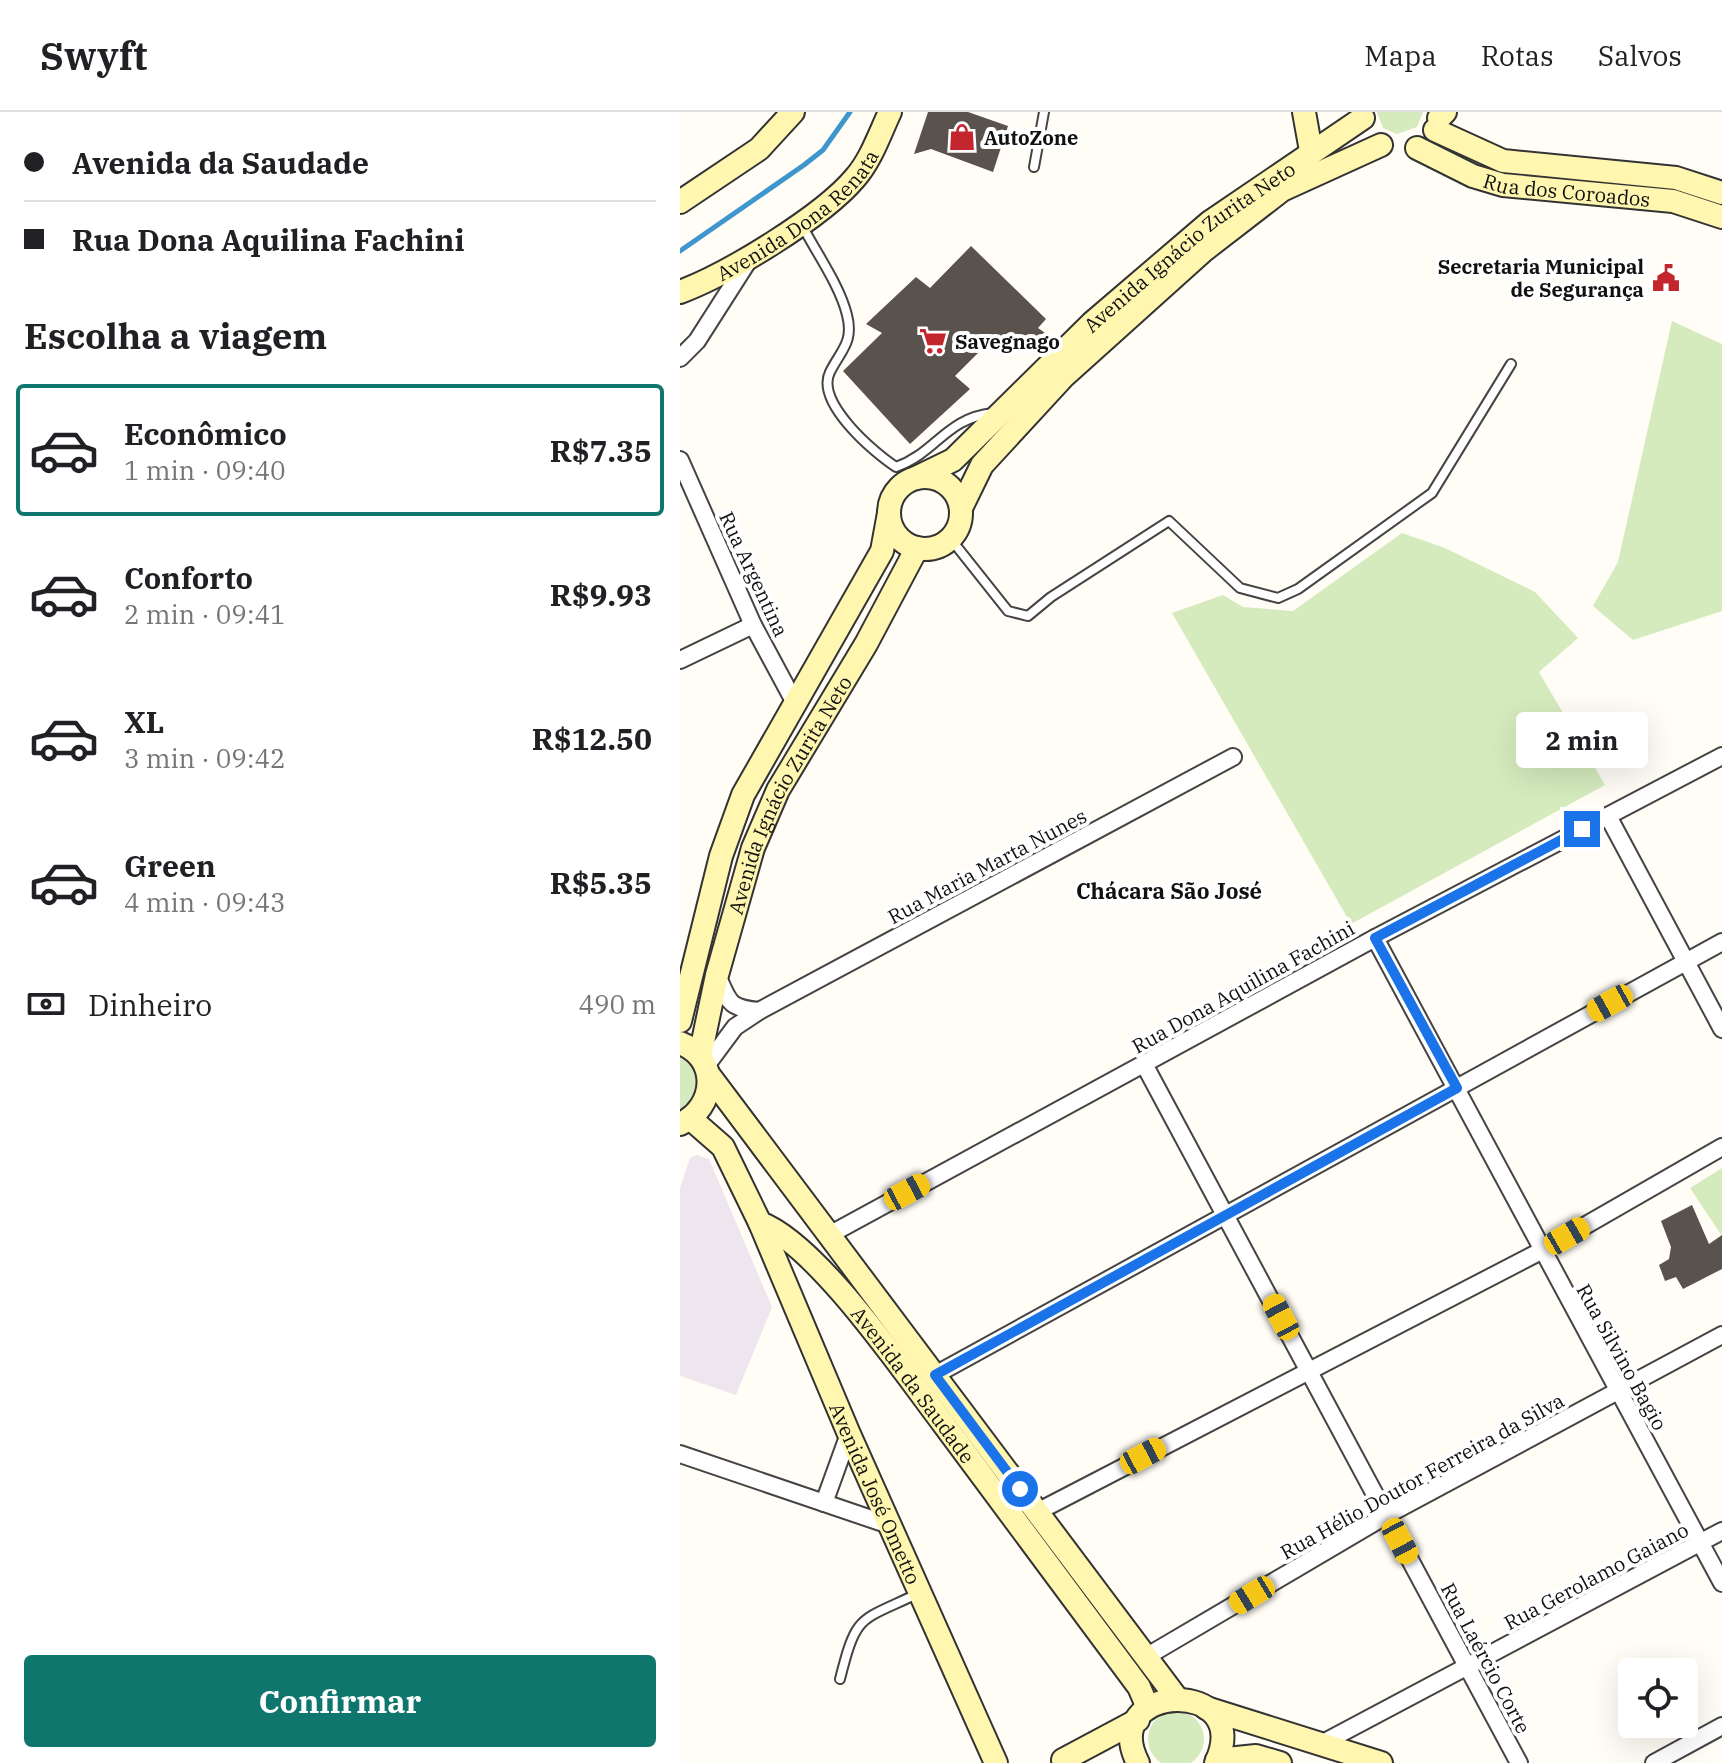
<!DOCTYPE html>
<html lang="pt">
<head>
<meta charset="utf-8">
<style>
	body { margin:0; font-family:"IBM Plex Serif",serif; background:#f2f2f2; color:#202124; height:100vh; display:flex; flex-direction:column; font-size:30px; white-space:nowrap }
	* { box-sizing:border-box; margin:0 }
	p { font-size:26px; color:#757577 }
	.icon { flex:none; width:44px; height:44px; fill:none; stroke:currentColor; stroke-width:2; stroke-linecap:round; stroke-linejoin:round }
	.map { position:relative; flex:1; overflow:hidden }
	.panel { display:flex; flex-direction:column; background:#fff; width:680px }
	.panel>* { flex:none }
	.hud { display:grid; align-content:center; height:176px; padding:0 24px; background:#fff }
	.fabs { position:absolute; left:938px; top:1546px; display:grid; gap:16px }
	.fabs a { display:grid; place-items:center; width:80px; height:80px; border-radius:8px; background:#fff; box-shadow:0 8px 32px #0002; font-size:40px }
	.end { position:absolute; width:36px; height:36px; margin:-18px; border:10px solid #1a73e8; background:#fff; box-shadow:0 0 0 4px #fff }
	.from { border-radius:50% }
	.bubble { position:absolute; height:56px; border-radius:8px; background:#fff; box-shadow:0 8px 32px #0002; font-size:26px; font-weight:800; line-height:56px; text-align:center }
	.car { position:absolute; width:24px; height:48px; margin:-24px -12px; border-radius:10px; box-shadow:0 0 6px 2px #0007; background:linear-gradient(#f5c518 24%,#345 0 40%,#f5c518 0 76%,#345 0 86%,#f5c518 0) }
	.hud b { display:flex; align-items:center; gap:28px; height:76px; font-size:30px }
	.hud b+b { border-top:2px solid #e0e0e0 }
	.hud i { width:20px; height:20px; background:#202124 }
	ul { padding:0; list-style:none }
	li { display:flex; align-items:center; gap:24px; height:132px; margin:0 16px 12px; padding:0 8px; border:4px solid transparent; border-radius:8px }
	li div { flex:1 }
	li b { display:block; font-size:30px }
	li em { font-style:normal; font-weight:800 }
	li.active { border-color:#0f766e }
	li>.icon { width:72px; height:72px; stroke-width:1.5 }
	h2 { padding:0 24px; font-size:36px; line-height:96px }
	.pay { display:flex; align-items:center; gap:20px; height:88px; padding:0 24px; font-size:30px }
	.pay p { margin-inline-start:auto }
	.action { display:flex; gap:16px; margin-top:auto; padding:16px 24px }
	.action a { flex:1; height:92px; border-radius:8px; background:#0f766e; color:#fff; font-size:32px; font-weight:800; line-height:92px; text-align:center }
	header { display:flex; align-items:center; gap:48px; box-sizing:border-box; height:112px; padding:0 40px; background:#fff; border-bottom:2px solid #e0e0e0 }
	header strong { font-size:38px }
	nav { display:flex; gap:44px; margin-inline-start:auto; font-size:28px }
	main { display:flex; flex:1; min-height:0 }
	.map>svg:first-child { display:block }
</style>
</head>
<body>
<header>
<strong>Swyft</strong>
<nav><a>Mapa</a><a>Rotas</a><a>Salvos</a></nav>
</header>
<main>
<section class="panel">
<div class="hud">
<b><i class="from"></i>Avenida da Saudade</b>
<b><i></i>Rua Dona Aquilina Fachini</b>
</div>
<h2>Escolha a viagem</h2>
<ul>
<li class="active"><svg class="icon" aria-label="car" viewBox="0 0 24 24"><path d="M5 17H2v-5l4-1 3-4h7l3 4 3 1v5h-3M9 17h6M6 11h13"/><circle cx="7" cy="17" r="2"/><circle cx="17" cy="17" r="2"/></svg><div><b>Econômico</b><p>1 min · 09:40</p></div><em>R$7.35</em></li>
<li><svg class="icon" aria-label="car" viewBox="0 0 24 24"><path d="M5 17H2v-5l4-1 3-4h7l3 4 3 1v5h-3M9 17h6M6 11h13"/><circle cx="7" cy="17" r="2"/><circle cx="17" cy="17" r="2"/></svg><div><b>Conforto</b><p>2 min · 09:41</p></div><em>R$9.93</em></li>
<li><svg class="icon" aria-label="car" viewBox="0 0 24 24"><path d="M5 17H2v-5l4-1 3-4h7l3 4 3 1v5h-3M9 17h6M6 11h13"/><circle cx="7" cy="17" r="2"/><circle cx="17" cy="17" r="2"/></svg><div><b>XL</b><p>3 min · 09:42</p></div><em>R$12.50</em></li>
<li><svg class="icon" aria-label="car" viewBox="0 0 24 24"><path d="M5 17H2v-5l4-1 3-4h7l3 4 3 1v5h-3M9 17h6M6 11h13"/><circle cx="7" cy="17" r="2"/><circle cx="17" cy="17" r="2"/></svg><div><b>Green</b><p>4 min · 09:43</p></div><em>R$5.35</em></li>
</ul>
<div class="pay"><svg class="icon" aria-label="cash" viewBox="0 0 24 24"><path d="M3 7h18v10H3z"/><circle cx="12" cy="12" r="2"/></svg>Dinheiro<p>490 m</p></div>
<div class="action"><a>Confirmar</a></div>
</section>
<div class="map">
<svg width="1042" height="1651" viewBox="0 0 1042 1651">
	<rect width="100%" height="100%" fill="#fffdf5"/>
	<!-- industrial -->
	<polygon fill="#eee6ef" points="17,1043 29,1047 92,1195 56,1283 0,1264 0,1076 10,1046"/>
	<!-- green -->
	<g fill="#d5ebbd">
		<polygon points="697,0 743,0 737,15 717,22 703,16"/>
		<polygon points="992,209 1042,232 1042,499 953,528 913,494 938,450"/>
		<polygon points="722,421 765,436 855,480 898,526 859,560 925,673 671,812 492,501 543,483 563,495 613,499"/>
		<path d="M 0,944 C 24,958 22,984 0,998 Z"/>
		<polygon points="1042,1056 1042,1124 1010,1076"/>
		<circle cx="496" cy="1627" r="28"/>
	</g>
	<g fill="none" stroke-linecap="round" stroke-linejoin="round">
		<!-- stream -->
		<polyline stroke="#3f96cf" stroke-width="5" points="0,139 124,53 143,38 170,0"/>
	</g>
	<!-- building -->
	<g fill="#5a524d">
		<polygon points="248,0 288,0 328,14 313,60 251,37 234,42"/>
		<polygon points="291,134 366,207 358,216 368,223 356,233 345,223 331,237 315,224 275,264 290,277 230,332 163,259 202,221 186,212 236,165 250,176"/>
		<polygon points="1012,1093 1029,1132 1042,1123 1042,1157 1003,1177 996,1165 985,1169 979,1153 989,1147 991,1135 981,1109"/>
	</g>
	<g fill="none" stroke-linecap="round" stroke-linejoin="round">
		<!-- lane casing -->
		<g stroke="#444" stroke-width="12">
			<g id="lane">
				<polyline points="354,55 364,0"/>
				<path d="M 123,115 C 137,142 160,174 167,203 C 174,230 161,238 150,260 C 135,290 193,340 216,355 C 256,341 266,306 313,301"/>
				<polyline points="270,426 328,499 348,504 371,485 489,409 560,476 598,486 618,477 752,381 831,252"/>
				<path d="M 160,1567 C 177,1500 179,1510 239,1481"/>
			</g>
		</g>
		<!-- street casing -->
		<g stroke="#444" stroke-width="20">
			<g id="street">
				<polyline points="0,246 17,229 70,146"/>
				<polyline points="0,348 73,513 115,591"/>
				<polyline points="0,548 73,513"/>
				<polyline points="928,704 1042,917"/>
				<polyline points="695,826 1042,1471"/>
				<path d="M 37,863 C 49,890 48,896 79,899"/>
				<polyline points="464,952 839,1651"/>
				<polyline points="26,954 55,915 79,899 553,645"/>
				<polyline points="149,1123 695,826 1042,644"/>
				<polyline points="255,1263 1042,830"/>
				<polyline points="0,1342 212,1414"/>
				<polyline points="144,1391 169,1322"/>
				<polyline points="357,1400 861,1139 1042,1035"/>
				<polyline points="464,1546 707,1403 1042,1223"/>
				<polyline points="639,1633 1042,1419"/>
				<polyline points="974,1651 1042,1614"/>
			</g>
		</g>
		<!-- secondary casing -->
		<g stroke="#333" stroke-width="26">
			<g id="secondary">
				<polyline points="624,0 631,39"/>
				<polyline points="759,6 765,0"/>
				<polyline points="755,18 823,49 996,66 1042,81"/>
				<path id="s1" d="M 737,36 L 793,64 L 823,73 L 993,89 L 1042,105"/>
				<polyline points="0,90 79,37 113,0"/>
				<path id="s2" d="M 0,180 C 48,162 142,105 175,66 C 191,48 200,21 210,0"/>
				<circle cx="245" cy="401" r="36"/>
				<path id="s3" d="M 236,366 L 273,348 L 412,211 L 530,110 L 683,6"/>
				<polyline points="281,396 302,353 384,264 523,139 602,78 701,33"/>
				<polyline points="0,909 41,744 63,683 202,439 209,401"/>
				<path d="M 0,931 C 40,946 36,996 0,1012"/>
				<path id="s4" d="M 20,944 L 37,863 L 73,736 L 98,678 L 186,532 L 237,436"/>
				<polyline points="29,963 496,1585"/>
				<path id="s5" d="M 11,1007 L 43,1035 L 80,1111 C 137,1132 224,1260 263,1311 C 328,1399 393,1487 459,1575 L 468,1596"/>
				<path id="s6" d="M 80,1111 L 169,1322 L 316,1651"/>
				<polyline points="526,1596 701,1651"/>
				<polyline points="383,1648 458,1608"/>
				<polyline points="537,1648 576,1644 600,1651"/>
				<path d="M 458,1651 C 416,1570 576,1564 536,1651"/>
			</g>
		</g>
		<!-- lane -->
		<use href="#lane" stroke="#fff" stroke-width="8"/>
		<!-- street -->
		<use href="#street" stroke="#fff" stroke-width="16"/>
		<!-- secondary -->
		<use href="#secondary" stroke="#fff6b0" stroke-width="22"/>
	</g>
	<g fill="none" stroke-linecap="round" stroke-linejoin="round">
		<!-- route -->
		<polyline stroke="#1a73e8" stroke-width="10" points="340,1377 255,1263 777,976 695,826 902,717"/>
	</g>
	<!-- icons -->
	<defs>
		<g id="shop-bare" transform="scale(2.16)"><path d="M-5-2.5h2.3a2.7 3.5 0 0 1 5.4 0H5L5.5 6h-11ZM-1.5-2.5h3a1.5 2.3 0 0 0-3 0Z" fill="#c4262e" stroke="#fff" stroke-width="2.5" paint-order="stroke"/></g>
		<g id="civic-bare" transform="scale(2.16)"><path d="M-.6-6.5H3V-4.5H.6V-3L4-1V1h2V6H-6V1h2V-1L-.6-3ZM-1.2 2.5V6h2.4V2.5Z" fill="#c4262e" stroke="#fff" stroke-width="2.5" paint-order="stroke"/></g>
		<g id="supermarket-bare" transform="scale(2.16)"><path d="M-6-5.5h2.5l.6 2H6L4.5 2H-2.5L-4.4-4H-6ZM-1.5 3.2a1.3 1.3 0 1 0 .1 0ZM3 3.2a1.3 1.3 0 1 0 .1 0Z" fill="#c4262e" stroke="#fff" stroke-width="2.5" paint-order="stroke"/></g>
	</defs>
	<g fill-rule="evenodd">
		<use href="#shop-bare" x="282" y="25"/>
		<use href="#civic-bare" x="986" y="166"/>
		<use href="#supermarket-bare" x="253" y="229"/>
	</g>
	<g text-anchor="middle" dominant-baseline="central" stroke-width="8" stroke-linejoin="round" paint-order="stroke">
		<!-- poi labels -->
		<g font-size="20" font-weight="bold" fill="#111" stroke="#fff" text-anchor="start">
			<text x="304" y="25">AutoZone</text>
			<text x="964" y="154" text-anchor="end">Secretaria Municipal<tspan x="964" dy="23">de Segurança</tspan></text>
			<text x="275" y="229">Savegnago</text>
		</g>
		<!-- street labels -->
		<g font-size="20" fill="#111" stroke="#fff">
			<text stroke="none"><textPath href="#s1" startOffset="158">Rua dos Coroados</textPath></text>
			<text stroke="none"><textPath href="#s2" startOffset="142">Avenida Dona Renata</textPath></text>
			<text stroke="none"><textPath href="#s3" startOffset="360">Avenida Ignácio Zurita Neto</textPath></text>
			<text transform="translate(74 462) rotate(65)">Rua Argentina</text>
			<text stroke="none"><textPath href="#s4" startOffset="278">Avenida Ignácio Zurita Neto</textPath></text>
			<text transform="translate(307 754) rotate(-28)">Rua Maria Marta Nunes</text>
			<text transform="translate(563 875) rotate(-29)">Rua Dona Aquilina Fachini</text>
			<text transform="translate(942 1245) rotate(61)">Rua Silvino Bagio</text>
			<text stroke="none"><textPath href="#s5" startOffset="352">Avenida da Saudade</textPath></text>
			<text transform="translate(742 1364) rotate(-29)">Rua Hélio Doutor Ferreira da Silva</text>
			<text stroke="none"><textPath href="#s6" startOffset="294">Avenida José Ometto</textPath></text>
			<text transform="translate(916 1464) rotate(-28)">Rua Gerolamo Gaiano</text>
			<text transform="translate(806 1546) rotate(62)">Rua Laércio Corte</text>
		</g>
		<!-- neighbourhood labels -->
		<g font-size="22" font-weight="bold" fill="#111" stroke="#fff">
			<text x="489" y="778">Chácara São José</text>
		</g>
	</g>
</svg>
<div class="fabs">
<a><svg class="icon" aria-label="locate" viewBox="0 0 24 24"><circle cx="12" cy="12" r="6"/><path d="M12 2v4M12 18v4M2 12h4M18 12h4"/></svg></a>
</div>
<i class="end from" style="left:340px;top:1377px"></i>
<i class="end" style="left:902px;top:717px"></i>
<div class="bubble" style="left:836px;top:600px;width:132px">2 min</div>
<i class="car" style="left:930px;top:891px;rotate:241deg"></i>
<i class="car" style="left:227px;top:1080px;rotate:62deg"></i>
<i class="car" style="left:887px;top:1124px;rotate:60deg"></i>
<i class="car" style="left:601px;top:1205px;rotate:332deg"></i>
<i class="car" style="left:463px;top:1344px;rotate:62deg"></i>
<i class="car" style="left:720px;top:1429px;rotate:152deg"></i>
<i class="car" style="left:572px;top:1483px;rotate:239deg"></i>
</div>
</main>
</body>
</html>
